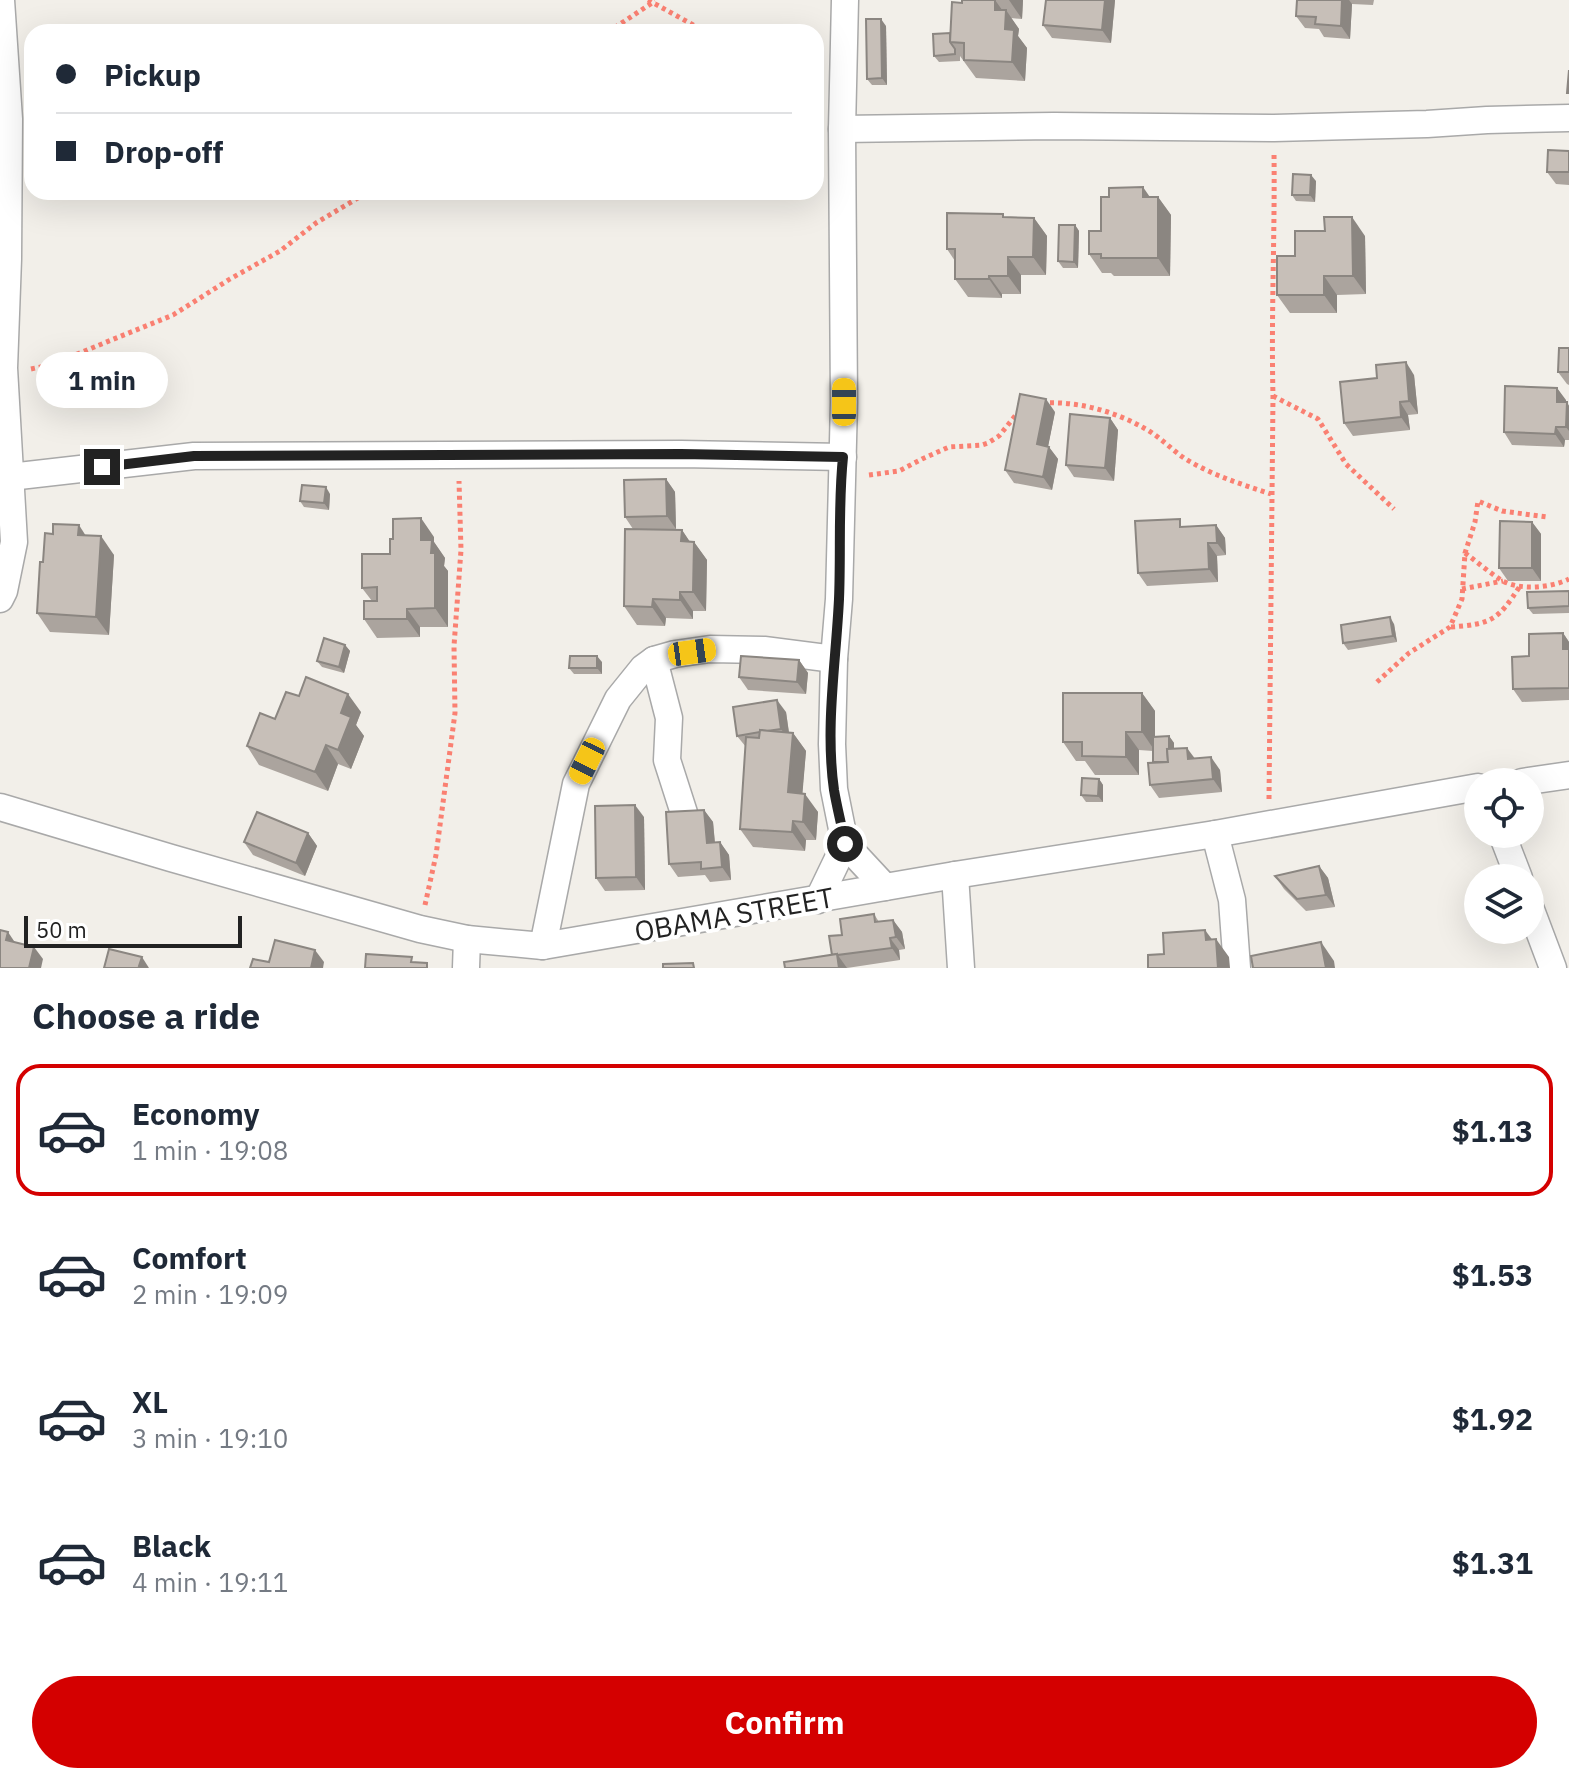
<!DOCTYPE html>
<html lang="en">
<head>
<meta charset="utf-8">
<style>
	body { margin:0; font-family:"IBM Plex Sans",sans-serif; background:#f6f6f7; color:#1f2937; height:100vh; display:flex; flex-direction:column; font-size:30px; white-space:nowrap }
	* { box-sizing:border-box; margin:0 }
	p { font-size:26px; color:#747a83 }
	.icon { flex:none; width:44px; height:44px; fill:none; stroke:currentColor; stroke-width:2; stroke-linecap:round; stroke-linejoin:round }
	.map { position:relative; height:968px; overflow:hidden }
	.side { display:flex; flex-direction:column; background:#fff; flex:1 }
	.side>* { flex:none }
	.hud { position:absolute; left:24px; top:24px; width:800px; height:176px; border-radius:24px; box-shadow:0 8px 32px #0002; display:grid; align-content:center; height:176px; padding:0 32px; background:#fff }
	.tools { position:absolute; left:1464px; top:768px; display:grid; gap:16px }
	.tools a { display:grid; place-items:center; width:80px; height:80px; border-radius:50%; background:#fff; box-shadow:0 8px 32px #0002; font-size:40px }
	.scale { position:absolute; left:24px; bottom:20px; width:218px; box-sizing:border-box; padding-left:8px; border:4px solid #222; border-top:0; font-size:22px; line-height:28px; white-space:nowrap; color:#222; -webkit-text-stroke:6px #fff; paint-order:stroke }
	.end { position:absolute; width:36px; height:36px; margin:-18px; border:10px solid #222; background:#fff; box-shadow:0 0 0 4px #fff }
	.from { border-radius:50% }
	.bubble { position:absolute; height:56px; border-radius:28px; background:#fff; box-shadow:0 8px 32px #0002; font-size:26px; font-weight:800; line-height:56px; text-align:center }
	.car { position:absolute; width:24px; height:48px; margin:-24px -12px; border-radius:10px; box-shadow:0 0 6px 2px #0007; background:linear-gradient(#f5c518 24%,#345 0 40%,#f5c518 0 76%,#345 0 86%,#f5c518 0) }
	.hud b { display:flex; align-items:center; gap:28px; height:76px; font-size:30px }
	.hud b+b { border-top:2px solid #e0e1e3 }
	.hud i { width:20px; height:20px; background:#1f2937 }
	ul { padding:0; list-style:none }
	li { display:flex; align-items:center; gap:24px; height:132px; margin:0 16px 12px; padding:0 16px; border:4px solid transparent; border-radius:24px }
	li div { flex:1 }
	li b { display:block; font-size:30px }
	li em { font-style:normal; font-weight:800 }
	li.on { border-color:#d40000 }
	li>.icon { width:72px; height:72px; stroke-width:1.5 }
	h2 { padding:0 32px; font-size:36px; line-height:96px }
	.cta { display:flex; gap:16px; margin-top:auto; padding:16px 32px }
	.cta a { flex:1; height:92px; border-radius:48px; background:#d40000; color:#fff; font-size:32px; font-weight:800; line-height:92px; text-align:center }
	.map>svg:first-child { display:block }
</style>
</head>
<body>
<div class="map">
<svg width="1569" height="968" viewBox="0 0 1569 968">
	<rect width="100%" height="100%" fill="#f2efe9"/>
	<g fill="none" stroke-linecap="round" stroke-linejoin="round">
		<!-- street casing -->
		<g stroke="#a9a9a9" stroke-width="29">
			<g id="street">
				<polyline points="845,0 842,129 844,402 839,599 834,659 832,744 834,789 845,844 885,887"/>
				<polyline points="842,129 1054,126 1274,128 1427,124 1487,120 1569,118"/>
				<polyline points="10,477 194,456 681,454 843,457"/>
				<polyline points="0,599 4,591 14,542 4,368 8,259 9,119 1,0"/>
				<polyline points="654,660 669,718 667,760 684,813"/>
				<polyline points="1522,782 1569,775"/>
				<polyline points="0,807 171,858 420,929 467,939 543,946 955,875 1215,834 1478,787"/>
				<polyline points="1215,834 1232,900 1237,968"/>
				<polyline points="1502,834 1519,878"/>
				<polyline points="955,875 961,968"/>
				<polyline points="818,900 845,844"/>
				<polyline points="1530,907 1553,968"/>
				<polyline points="543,946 576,784 618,699 643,668 654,660 675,654 710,649 764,650 834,659"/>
				<polyline points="466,968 467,939"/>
			</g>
		</g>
		<!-- path -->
		<g stroke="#fa8072" stroke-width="5" stroke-dasharray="4 4" stroke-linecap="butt">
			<polyline points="648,0 706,32"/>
			<polyline points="608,32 655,1"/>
			<polyline points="31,369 50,365 173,315 230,279 280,251 316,223 368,192"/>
			<polyline points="1273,396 1318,419 1346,464 1394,509"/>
			<path d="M 1042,403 C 1077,401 1114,411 1144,428 C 1159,436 1171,449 1184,458 C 1211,475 1241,484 1271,494"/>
			<polyline points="869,475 899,471 922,459 949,447 982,445 988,443 999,436 1019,411"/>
			<path d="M 1465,553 C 1477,562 1489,572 1501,580 C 1520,591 1550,588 1569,579"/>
			<polyline points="1462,589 1503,581"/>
			<path d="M 1451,627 C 1492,624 1498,620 1520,586"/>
			<polyline points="1377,682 1409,653 1450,627 1462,599 1465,553 1475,522 1478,501 1502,511 1547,517"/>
			<path d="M 1269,799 L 1273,396 C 1271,315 1275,234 1274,153"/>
			<polyline points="425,905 436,855 455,713 454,646 461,550 459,481"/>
		</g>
		<!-- street -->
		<use href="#street" stroke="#fff" stroke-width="26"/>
	</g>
	<!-- wall -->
	<g fill="#aba49e">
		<polygon points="962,0 1023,0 1022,19 1011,18 1019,29 1018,36 1027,48 1025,81 976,78 960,56 960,61 939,62 934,56 950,33"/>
		<polygon points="1046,0 1115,0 1111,43 1052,38 1043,25"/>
		<polygon points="1297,0 1374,0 1373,5 1352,4 1350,39 1324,37 1319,29 1305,28 1296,16"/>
		<polygon points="886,26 887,85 872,85 867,79"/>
		<polygon points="1569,151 1569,185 1556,184 1547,172"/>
		<polygon points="1316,181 1315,202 1296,201 1292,195"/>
		<polygon points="1149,197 1158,197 1171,215 1170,276 1114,276 1111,273 1102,273 1089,254 1101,231"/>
		<polygon points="1005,217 1034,218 1047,236 1046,275 1021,275 1021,294 1002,294 1002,298 968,297 955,279 955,261 947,249"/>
		<polygon points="1075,225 1079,231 1078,268 1063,268 1058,261"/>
		<polygon points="1365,236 1366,294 1337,295 1337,313 1290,313 1277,295 1295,256"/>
		<polygon points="1569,348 1569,385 1567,384 1558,372"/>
		<polygon points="1414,375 1418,414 1408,415 1410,430 1353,436 1344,423"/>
		<polygon points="1557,388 1569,406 1569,440 1565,440 1564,447 1512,445 1504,432"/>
		<polygon points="1055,412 1048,446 1058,459 1052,490 1014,483 1005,470"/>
		<polygon points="1110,418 1118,430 1114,481 1074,477 1066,465"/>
		<polygon points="666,479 675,492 676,529 655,530 682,530 690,542 694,542 707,560 706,611 693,611 693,619 666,618 665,626 637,625 624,606 633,529 625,517"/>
		<polygon points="330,494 329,510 304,507 300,501"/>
		<polygon points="1532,522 1541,534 1541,581 1508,581 1499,568"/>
		<polygon points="1216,525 1225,538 1226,555 1217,556 1218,582 1147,586 1138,573 1185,527"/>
		<polygon points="86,536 114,555 109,635 50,632 37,613"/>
		<polygon points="434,537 434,542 445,558 444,566 448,571 448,627 420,627 420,637 377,638 364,619 372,601 362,588 390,554"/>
		<polygon points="1569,591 1569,613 1533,614 1528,608"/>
		<polygon points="1394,624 1397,642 1348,650 1343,643"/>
		<polygon points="1563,633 1569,642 1569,700 1522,702 1513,689 1529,656"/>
		<polygon points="345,645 350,651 344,673 322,667 317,661"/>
		<polygon points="799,660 808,673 806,694 748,690 739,677"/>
		<polygon points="602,662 602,674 574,674 569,668"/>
		<polygon points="1142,693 1155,711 1155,737 1169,736 1174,743 1174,749 1220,770 1222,792 1159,798 1150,785 1153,763 1153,751 1139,750 1139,775 1095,775 1085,761 1076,761 1063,742"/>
		<polygon points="299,696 361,712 356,725 364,736 351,769 338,764 328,791 259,765 247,746"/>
		<polygon points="786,712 789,732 793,733 806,751 802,794 818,812 816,840 806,840 805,851 753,847 740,829 746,747 737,736"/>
		<polygon points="1099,779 1103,785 1103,802 1086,802 1081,795"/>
		<polygon points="704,810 713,822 715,843 720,842 729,855 731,880 710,882 705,875 678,877 669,864"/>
		<polygon points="644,817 645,890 605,891 596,878"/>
		<polygon points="308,833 317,846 305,876 253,855 244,842"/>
		<polygon points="1319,866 1328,878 1335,907 1306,911 1284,889 1275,876"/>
		<polygon points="874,914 879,922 893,920 902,932 905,949 899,950 900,960 847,968 785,968 832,955 842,935"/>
	</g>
	<!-- shaded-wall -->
	<g fill="#8b8681">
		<polygon points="995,0 1005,14 1006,10 1019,29 1018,36 1027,48 1025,81 1012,62 1005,29 995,10"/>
		<polygon points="1009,0 1023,0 1022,19"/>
		<polygon points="1105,0 1115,0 1111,43 1102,30"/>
		<polygon points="1342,0 1349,0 1352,4 1350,39 1341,26"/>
		<polygon points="881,19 886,26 887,85 882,78"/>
		<polygon points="1311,175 1316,181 1315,202 1310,195"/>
		<polygon points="1143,187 1156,206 1143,197"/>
		<polygon points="1158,197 1171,215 1170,276 1158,258"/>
		<polygon points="1352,217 1365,236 1366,294 1353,276"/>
		<polygon points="1034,218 1047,236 1046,275 1033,257"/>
		<polygon points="1075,225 1079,231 1078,268 1074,262"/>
		<polygon points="1008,257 1021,275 1021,294 1008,276"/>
		<polygon points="989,276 1002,294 1002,298 989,279"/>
		<polygon points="1324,276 1337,295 1337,313 1324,295"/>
		<polygon points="1406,362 1414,375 1418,414 1409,401"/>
		<polygon points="1557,388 1566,400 1566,415 1557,402"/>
		<polygon points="1046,399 1055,412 1046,457 1037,444"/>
		<polygon points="1400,402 1408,415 1410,430 1401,417"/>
		<polygon points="1567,402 1569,406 1569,431 1566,427"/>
		<polygon points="1110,418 1118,430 1114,481 1105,468"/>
		<polygon points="1556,427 1565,440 1564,447 1555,434"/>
		<polygon points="1049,447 1058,459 1052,490 1043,477"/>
		<polygon points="666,479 675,492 676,529 667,516"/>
		<polygon points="326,487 330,494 329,510 324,503"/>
		<polygon points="421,518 434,537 434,542 445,558 444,566 448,571 448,627 435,608 421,540"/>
		<polygon points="1532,522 1541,534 1541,581 1532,568"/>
		<polygon points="79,525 91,544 78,535"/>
		<polygon points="1216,525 1225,538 1226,555 1217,543"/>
		<polygon points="682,530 694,548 694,542 707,560 706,611 693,592 681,541"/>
		<polygon points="101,536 114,555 109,635 96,617"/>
		<polygon points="1208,543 1217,556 1218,582 1209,569"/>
		<polygon points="680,592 693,611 693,619 680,600"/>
		<polygon points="653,599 666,618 665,626 652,607"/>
		<polygon points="407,609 420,627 420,637 407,619"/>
		<polygon points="1390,617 1394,624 1397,642 1393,636"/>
		<polygon points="1563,633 1569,642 1569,658 1563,649"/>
		<polygon points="345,645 350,651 344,673 339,667"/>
		<polygon points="597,656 602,662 602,674 597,668"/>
		<polygon points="799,660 808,673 806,694 797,682"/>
		<polygon points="1142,693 1155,711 1155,751 1142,732"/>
		<polygon points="348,694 361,712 356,725 364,736 351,769 338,750 341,713"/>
		<polygon points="777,700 786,712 790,741 781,729"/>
		<polygon points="1126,732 1139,750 1139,775 1126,757"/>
		<polygon points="793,733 806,751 801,811 788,792"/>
		<polygon points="1169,736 1174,743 1174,768 1169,762"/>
		<polygon points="326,745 338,764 328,791 315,772"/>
		<polygon points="1187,748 1196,760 1188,759"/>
		<polygon points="1211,757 1220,770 1222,792 1213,779"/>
		<polygon points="1099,779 1103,785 1103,802 1098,796"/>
		<polygon points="805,794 818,812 816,840 803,822"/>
		<polygon points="635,805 644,817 645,890 636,877"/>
		<polygon points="704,810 713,822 716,856 707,843"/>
		<polygon points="793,821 806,840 805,851 792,832"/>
		<polygon points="308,833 317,846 305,876 296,863"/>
		<polygon points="720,842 729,855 731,880 722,867"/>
		<polygon points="1319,866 1328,878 1335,907 1326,895"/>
		<polygon points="893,920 902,932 905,949 896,937"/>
		<polygon points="1205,930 1217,946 1216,939 1229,957 1230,968 1218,968 1206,940"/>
		<polygon points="8,932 16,944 6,940"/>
		<polygon points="890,938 899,950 900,960 892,948"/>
		<polygon points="1321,942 1334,961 1335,968 1326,968"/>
		<polygon points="34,947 43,959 41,968 29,968"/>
		<polygon points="315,950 324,962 323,968 311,968"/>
		<polygon points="837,954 847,968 839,968"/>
		<polygon points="142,957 149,968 139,966"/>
	</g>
	<!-- building -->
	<g fill="#c7bfb8" stroke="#8b8681" stroke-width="2">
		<polygon points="962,0 995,0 995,10 1006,10 1005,29 1014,30 1012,62 964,60 964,43 950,42 952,2 962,3"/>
		<polygon points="1046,0 1105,0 1102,30 1043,25"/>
		<polygon points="1297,0 1342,0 1341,26 1315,24 1316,17 1296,16"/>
		<polygon points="866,19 881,19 882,78 867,79"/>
		<polygon points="950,33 950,42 955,49 955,54 934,56 933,34"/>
		<polygon points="1569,70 1569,93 1567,93"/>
		<polygon points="1548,150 1569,151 1569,172 1547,172"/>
		<polygon points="1293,174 1311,175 1310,195 1292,195"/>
		<polygon points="1143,187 1143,197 1158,197 1158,258 1101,258 1101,254 1089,254 1089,231 1101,231 1101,197 1109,197 1109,188"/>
		<polygon points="947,213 1003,214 1003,217 1034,218 1033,257 1008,257 1008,276 989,276 989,279 955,279 955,249 947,249"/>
		<polygon points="1324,217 1352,217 1353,276 1324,276 1324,295 1277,295 1277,256 1295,256 1295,231 1325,231"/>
		<polygon points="1059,225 1075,225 1074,262 1058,261"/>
		<polygon points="1559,348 1569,348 1569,372 1558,372"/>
		<polygon points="1406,362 1409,401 1400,402 1401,417 1344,423 1340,382 1377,378 1376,365"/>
		<polygon points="1505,386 1557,388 1557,402 1567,402 1566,427 1556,427 1555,434 1504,432"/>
		<polygon points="1020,394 1046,399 1037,444 1049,447 1043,477 1005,470"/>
		<polygon points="1070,414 1110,418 1105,468 1066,465"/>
		<polygon points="666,479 667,516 625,517 624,480"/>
		<polygon points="302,485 326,487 324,503 300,501"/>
		<polygon points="421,518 421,540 432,540 431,553 435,553 435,608 407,609 407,619 364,619 364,601 377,601 377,587 362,588 362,554 390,554 390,539 393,539 393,519"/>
		<polygon points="1180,519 1180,527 1216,525 1217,543 1208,543 1209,569 1138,573 1135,521"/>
		<polygon points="1500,521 1532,522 1532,568 1499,568"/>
		<polygon points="53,524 79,525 78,535 101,536 96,617 37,613 40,562 43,562 45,533 53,534"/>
		<polygon points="625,529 682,530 681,541 694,542 693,592 680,592 680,600 653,599 652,607 624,606"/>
		<polygon points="1569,591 1569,606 1528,608 1527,592"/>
		<polygon points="1390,617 1393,636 1343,643 1341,625"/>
		<polygon points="1563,633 1563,649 1569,649 1569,688 1513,689 1512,657 1529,656 1529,634"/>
		<polygon points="324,638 345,645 339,667 317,661"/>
		<polygon points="570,656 597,656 597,668 569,668"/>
		<polygon points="741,656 799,660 797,682 739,677"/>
		<polygon points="306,677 348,694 341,713 351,717 338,750 326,745 315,772 247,746 260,713 275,719 286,692 299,696"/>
		<polygon points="1063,693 1142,693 1142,732 1126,732 1126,757 1082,756 1082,742 1063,742"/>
		<polygon points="777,700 781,729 767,731 760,730 760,732 737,736 733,707"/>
		<polygon points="760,730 793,733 788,792 805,794 803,822 793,821 792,832 740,829 746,737 759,738"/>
		<polygon points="1169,736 1169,749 1167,749 1168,762 1153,762 1153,737"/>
		<polygon points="1187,748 1188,759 1211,757 1213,779 1150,785 1148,763 1168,762 1167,749"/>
		<polygon points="1082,778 1099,779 1098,796 1081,795"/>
		<polygon points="635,805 636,877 596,878 595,806"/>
		<polygon points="704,810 707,843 720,842 722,867 701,869 701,862 669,864 666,812"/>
		<polygon points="257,812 308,833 296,863 244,842"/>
		<polygon points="1319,866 1326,895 1297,899 1275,876"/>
		<polygon points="874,914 875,922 893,920 896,937 890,938 892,948 837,955 837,954 832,955 829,936 842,935 840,919"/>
		<polygon points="0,930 8,932 6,940 34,947 29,968 0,968"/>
		<polygon points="1205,930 1206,940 1216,939 1218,968 1148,968 1148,955 1164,954 1163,933"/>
		<polygon points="275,940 315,950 311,968 250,968 253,959 269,962"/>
		<polygon points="1321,942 1326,968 1253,968 1251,956"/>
		<polygon points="109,949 142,957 139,966 148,968 104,968"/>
		<polygon points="366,954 412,957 411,962 427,963 427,968 365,968"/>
		<polygon points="837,954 839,968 785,968 784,962"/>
		<polygon points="693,963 694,968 663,968 663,964"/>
	</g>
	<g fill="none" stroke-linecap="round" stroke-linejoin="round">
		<!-- route -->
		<path stroke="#222" stroke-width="10" d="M 102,467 L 194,456 L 681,454 L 843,457 C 838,505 841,552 839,599 C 836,662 825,727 834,790 C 837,808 842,826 845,844"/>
	</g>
	<g text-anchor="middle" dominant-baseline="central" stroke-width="8" stroke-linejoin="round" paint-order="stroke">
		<!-- street labels -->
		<g font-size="28" fill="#222" stroke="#fff">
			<text transform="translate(734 914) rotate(-10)">OBAMA STREET</text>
		</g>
	</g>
</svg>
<div class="tools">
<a><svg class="icon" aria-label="locate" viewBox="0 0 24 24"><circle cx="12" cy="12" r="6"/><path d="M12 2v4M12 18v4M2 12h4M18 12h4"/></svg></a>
<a><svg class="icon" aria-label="layers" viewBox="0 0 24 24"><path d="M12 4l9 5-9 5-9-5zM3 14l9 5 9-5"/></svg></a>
</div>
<div class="scale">50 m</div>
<i class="end from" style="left:845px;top:844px"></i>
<i class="end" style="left:102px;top:467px"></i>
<div class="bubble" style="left:36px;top:352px;width:132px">1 min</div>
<i class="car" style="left:844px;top:402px;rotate:0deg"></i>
<i class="car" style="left:692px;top:652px;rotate:82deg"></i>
<i class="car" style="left:587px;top:761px;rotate:206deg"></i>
<div class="hud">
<b><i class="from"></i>Pickup</b>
<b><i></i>Drop-off</b>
</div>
</div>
<section class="side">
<h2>Choose a ride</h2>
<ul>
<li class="on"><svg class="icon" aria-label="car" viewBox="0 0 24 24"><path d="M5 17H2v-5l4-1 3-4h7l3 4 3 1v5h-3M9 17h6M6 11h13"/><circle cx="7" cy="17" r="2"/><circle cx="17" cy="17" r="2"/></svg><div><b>Economy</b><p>1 min · 19:08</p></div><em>$1.13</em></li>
<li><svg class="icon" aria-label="car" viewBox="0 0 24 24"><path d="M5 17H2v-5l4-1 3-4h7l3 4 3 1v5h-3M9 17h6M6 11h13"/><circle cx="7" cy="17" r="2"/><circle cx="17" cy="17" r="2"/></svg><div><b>Comfort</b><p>2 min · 19:09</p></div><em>$1.53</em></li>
<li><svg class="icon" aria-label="car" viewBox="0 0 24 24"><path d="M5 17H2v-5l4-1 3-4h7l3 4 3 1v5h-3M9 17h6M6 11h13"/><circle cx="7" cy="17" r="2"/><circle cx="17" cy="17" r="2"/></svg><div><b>XL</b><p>3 min · 19:10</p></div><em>$1.92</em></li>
<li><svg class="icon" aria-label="car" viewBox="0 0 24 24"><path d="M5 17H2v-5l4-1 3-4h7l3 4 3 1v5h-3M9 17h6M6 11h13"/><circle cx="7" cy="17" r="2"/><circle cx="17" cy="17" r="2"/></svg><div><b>Black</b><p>4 min · 19:11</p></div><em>$1.31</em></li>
</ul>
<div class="cta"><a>Confirm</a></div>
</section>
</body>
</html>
